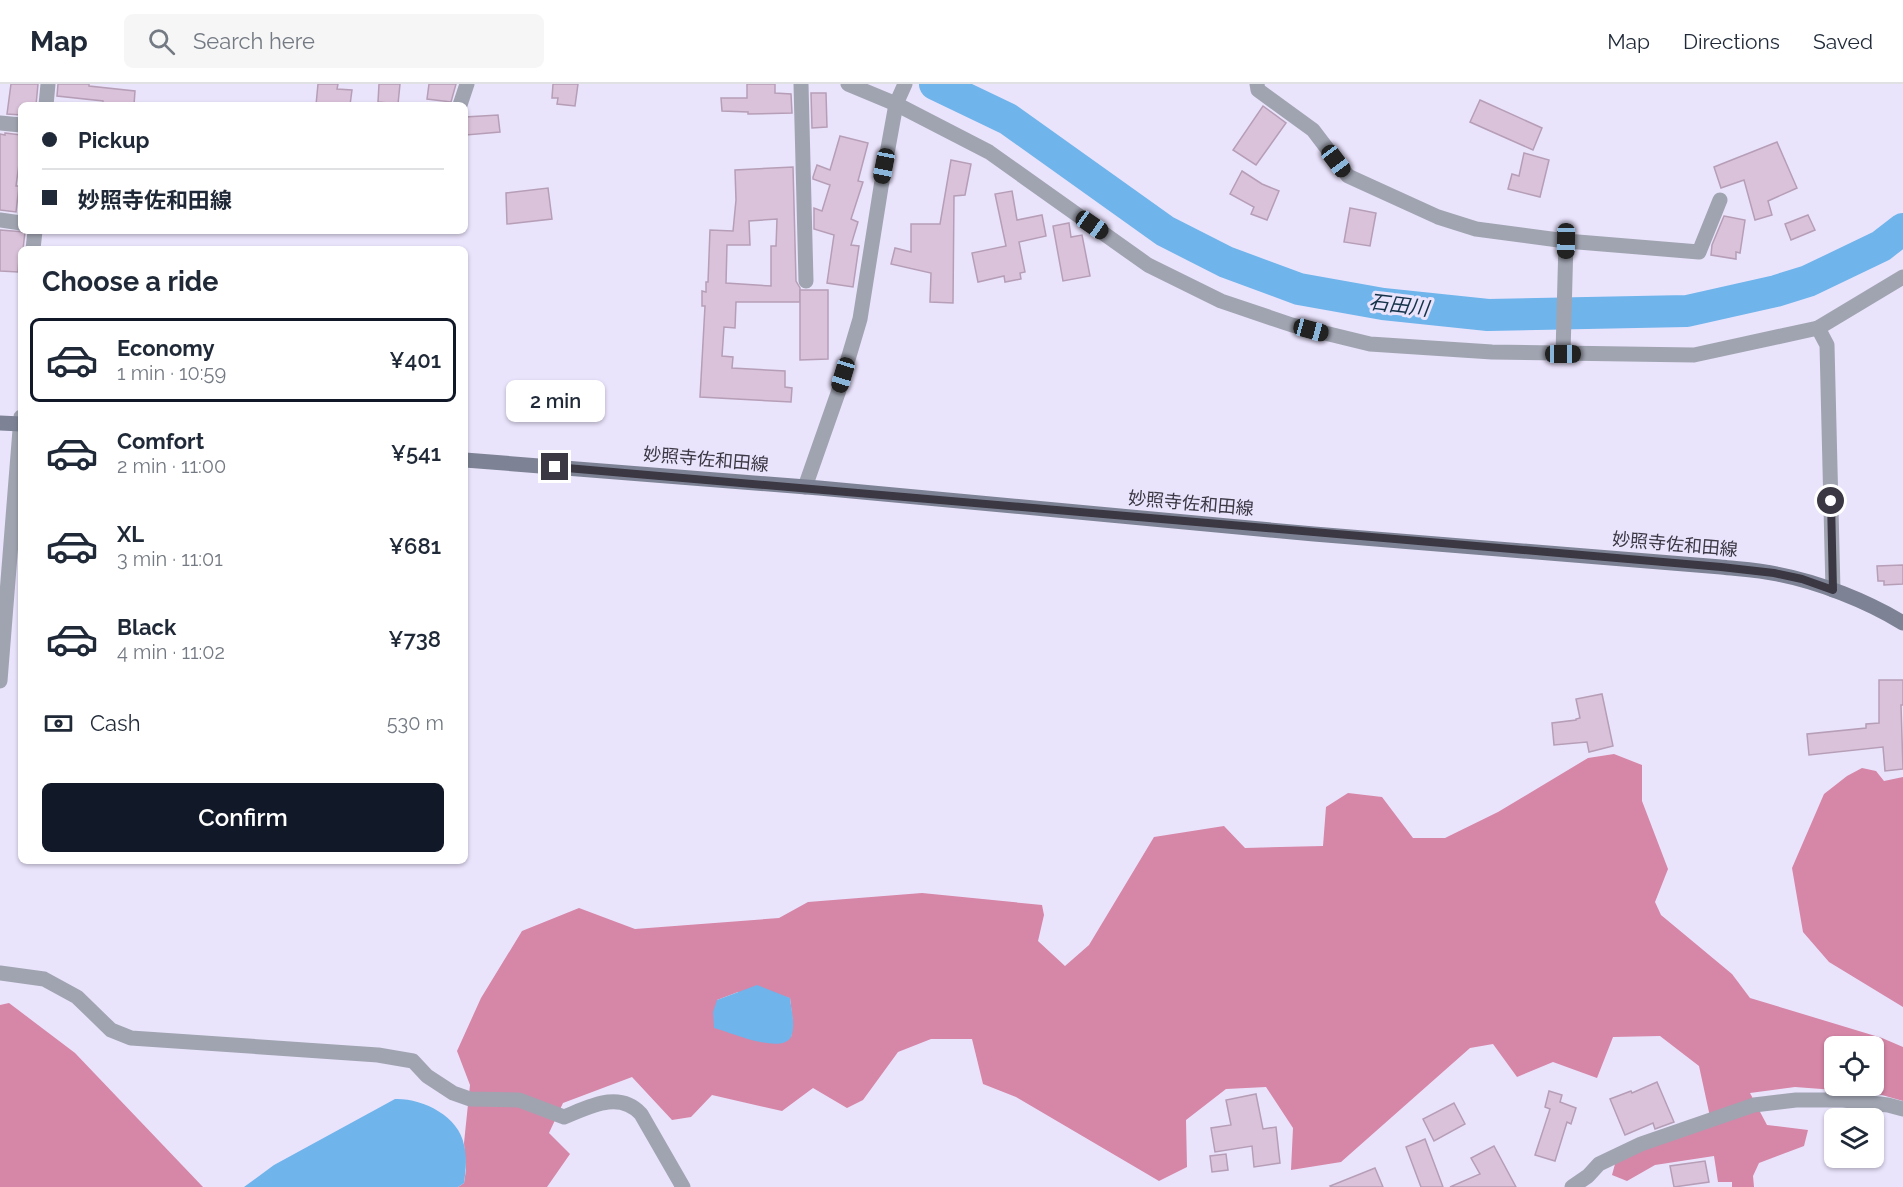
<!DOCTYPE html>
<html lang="en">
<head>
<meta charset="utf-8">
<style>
	body { margin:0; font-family:Raleway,"Noto Sans JP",sans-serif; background:#f6f6f7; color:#1f2937; height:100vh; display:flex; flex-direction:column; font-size:22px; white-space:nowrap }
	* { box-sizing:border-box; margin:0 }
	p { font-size:20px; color:#747a83 }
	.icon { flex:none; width:33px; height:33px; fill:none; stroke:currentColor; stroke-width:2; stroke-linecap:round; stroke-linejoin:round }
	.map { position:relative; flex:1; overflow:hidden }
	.panel { position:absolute; left:18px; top:162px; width:450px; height:618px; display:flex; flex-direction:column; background:#fff; border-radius:9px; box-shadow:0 2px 4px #0004 }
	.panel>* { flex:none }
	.hud { position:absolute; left:18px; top:18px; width:450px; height:132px; border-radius:9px; box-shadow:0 2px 4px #0004; display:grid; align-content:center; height:132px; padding:0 24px; background:#fff }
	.controls { position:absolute; left:1824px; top:952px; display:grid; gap:12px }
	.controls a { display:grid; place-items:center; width:60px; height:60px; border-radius:9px; background:#fff; box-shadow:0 2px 4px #0004; font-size:30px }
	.end { position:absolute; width:27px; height:27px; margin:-14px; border:8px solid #3b3743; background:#fff; box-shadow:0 0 0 3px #fff }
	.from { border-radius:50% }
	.bubble { position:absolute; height:42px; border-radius:9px; background:#fff; box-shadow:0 2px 4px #0004; font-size:20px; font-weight:600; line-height:42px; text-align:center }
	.car { position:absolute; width:18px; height:36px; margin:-18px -9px; border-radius:8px; box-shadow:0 0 4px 2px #0007; background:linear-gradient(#222 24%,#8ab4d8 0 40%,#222 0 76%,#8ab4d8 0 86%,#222 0) }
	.hud b { display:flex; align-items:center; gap:21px; height:57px; font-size:22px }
	.hud b+b { border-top:2px solid #e0e1e3 }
	.hud i { width:15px; height:15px; background:#1f2937 }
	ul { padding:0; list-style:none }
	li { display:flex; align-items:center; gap:18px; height:84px; margin:0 12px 9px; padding:0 12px; border:3px solid transparent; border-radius:9px }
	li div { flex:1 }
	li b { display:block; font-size:22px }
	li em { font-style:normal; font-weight:600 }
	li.on { border-color:#111827 }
	li>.icon { width:54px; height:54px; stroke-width:1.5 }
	h2 { padding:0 24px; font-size:27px; line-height:72px }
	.pay { display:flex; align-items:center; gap:15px; height:66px; padding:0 24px; font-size:22px }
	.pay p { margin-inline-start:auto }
	.action { display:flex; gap:12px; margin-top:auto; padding:12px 24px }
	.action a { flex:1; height:69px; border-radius:9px; background:#111827; color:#fff; font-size:24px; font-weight:600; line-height:69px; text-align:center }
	header { display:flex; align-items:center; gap:36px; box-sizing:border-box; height:84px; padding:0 30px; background:#fff; border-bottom:2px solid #e0e1e3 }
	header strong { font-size:28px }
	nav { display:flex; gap:33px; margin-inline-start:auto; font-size:21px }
	.search { width:420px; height:54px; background:#f6f6f7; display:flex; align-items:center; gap:15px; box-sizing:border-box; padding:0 21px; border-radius:9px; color:#747a83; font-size:22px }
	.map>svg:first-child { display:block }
</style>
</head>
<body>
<header>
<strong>Map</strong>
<div class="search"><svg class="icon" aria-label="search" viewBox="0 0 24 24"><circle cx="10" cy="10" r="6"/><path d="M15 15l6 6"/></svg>Search here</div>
<nav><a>Map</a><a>Directions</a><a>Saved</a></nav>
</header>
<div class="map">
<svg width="1903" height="1103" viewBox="0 0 1903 1103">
	<rect width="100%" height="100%" fill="#eae3fc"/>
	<!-- forest -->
	<g fill="#d686a7" fill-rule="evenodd">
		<path d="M 1614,670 L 1642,681 L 1642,717 L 1668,785 L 1655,818 L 1661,831 L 1732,890 L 1750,914 L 1882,954 L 1903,963 L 1903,1017 L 1875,1009 L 1795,1003 L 1750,1009 L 1767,1041 L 1808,1046 L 1804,1062 L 1759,1079 L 1753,1092 L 1754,1103 L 1732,1103 L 1732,1098 L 1718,1098 L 1714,1072 L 1655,1081 L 1627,1097 L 1612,1091 L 1615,1080 L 1660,1057 L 1712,1042 L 1699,982 L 1660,952 L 1613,953 L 1597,994 L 1553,978 L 1517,993 L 1493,960 L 1470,964 L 1341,1078 L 1291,1086 L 1293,1044 L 1266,1003 L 1226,1005 L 1186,1036 L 1187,1083 L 1159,1097 L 1016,1013 L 983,1000 L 972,955 L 931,955 L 898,968 L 863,1016 L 847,1024 L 813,1004 L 782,1027 L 712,1011 L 691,1033 L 672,1036 L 632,993 L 563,1019 L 549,1049 L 570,1070 L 547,1103 L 458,1103 L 464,1099 L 466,1086 L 464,1059 L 470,1001 L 457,967 L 481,914 L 522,847 L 579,824 L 635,845 L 779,834 L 808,818 L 922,809 L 1042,821 L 1044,831 L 1038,857 L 1065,882 L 1089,861 L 1154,753 L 1224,742 L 1245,764 L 1323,762 L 1326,723 L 1348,709 L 1382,713 L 1413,754 L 1445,754 L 1498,728 L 1588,674 ZM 738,908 L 790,914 L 793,940 L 791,953 L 717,916 ZM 1834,963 L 1874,963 L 1874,1002 L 1834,1002 Z"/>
		<polygon points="1862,684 1876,687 1884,697 1903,693 1903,923 1829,878 1803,848 1792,784 1824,710 1847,692"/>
		<polygon points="9,919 75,969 203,1103 0,1103 0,921"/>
	</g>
	<!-- water -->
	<g fill="#6fb4eb">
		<path d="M 757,901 L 790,914 C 791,925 796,942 791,953 C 781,971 730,948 714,944 L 713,928 L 717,916 Z"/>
		<path d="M 395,1015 C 422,1014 459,1032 464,1061 C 467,1073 466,1087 464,1099 L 458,1103 L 244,1103 L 274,1081 Z"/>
	</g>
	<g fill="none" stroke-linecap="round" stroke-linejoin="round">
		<!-- river -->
		<polyline stroke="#6fb4eb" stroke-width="32" points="935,0 1008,35 1165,147 1226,178 1299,205 1383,220 1488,231 1687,227 1776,207 1808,197 1881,162 1903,145"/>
	</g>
	<!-- building -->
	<g fill="#dac2da" stroke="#b69eb6" stroke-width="1.5" fill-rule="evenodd">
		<polygon points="11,0 38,0 36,21 21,21 21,31 7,30"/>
		<polygon points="58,0 89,0 89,2 135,7 134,21 103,21 103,17 57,12"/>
		<polygon points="318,0 338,0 337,5 352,6 350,21 316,21"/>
		<polygon points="379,0 400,0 398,20 378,18"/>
		<polygon points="429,0 456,0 451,18 427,15"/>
		<polygon points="553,0 578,0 575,22 557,20 558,14 552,14"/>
		<polygon points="747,0 775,0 775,9 791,10 792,29 748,30 748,28 722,27 721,14 747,14"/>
		<polygon points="811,9 826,9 827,43 812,44"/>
		<polygon points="1480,16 1542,44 1533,66 1470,38"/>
		<polygon points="1263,22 1286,39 1256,81 1233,66"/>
		<polygon points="498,31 500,48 466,51 465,33"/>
		<polygon points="5,49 21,51 21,73 20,73 16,102 19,102 16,128 0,126 0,50 5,51"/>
		<polygon points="840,52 868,59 858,97 863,98 851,135 858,138 851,161 859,162 853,203 827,199 834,151 814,145 814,124 822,127 830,101 813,95 813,93 817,81 830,86"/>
		<polygon points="1777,58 1797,104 1768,117 1772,131 1755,136 1744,96 1721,104 1714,83"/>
		<polygon points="1524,69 1549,76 1540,113 1508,105 1512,90 1519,92"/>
		<polygon points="951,76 971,80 965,111 954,112 953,219 930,218 931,189 891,180 895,164 911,168 911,140 940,140"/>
		<path d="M 793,83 L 796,197 L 800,204 L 800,218 L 736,218 L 735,244 L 724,243 L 722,272 L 733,273 L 732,284 L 785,287 L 785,303 L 792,304 L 791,318 L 700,313 L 705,222 L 702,222 L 702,207 L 706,208 L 706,198 L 708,198 L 710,146 L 733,147 L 736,116 L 735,86 ZM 777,135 L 776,162 L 771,162 L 771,202 L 726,199 L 727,161 L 750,161 L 749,137 Z"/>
		<polygon points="1242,87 1262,100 1279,107 1267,136 1251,130 1254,123 1230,110"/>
		<polygon points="548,104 552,135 507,140 506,109"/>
		<polygon points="1012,107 1017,136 1042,131 1046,152 1019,158 1025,188 1020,189 1021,195 1005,198 1004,192 978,198 972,169 1006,162 995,110"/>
		<polygon points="1350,124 1376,129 1370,162 1344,158"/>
		<polygon points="1808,131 1815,146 1791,156 1785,140"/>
		<polygon points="1724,132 1745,136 1740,169 1736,168 1736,175 1711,171 1712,161"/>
		<polygon points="1069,139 1071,153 1082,151 1090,192 1063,197 1053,142"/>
		<polygon points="0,146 25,148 23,165 21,165 21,175 19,175 18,188 0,187"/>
		<polygon points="800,206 828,206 828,275 800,276"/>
		<polygon points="1903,481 1903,500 1884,501 1884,497 1878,497 1877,482"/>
		<polygon points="1879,596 1903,596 1903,621 1901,621 1903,685 1885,687 1883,663 1809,671 1807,650 1866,644 1866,640 1879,639"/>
		<polygon points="1602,610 1613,662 1589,668 1587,658 1554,661 1552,639 1576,636 1576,635 1580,634 1576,615"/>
		<polygon points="1657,998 1674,1038 1655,1045 1653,1039 1625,1051 1610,1015 1631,1007 1632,1009"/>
		<polygon points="1549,1007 1562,1011 1560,1018 1576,1024 1571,1040 1567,1038 1555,1077 1535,1071 1550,1025 1545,1023"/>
		<polygon points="1256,1010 1263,1045 1276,1043 1280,1079 1254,1083 1252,1062 1215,1068 1211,1044 1231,1041 1226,1016"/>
		<polygon points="1454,1019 1465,1040 1434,1057 1423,1035"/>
		<polygon points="1425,1055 1443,1103 1421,1103 1406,1063"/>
		<polygon points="1494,1062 1516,1103 1450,1103 1480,1090 1471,1074"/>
		<polygon points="1226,1070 1228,1086 1212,1088 1210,1072"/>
		<polygon points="1705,1077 1709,1098 1674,1103 1670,1082"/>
		<polygon points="1375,1084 1383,1103 1331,1103 1330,1102"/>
	</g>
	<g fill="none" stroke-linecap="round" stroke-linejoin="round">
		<!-- minor -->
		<g stroke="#a0a4b1" stroke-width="15">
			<polyline points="801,0 806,197"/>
			<polyline points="848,0 896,20 989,68 1148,181 1221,217 1292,241 1370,260 1492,268 1694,271 1818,244 1903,193"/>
			<polyline points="1257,0 1258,6 1313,46 1348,92 1438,133 1476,145 1566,157 1699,168 1720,116"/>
			<polyline points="46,21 48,0"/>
			<polyline points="460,21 467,0"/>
			<polyline points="0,39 21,41"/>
			<polyline points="0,136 21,139"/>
			<polyline points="33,165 35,147"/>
			<polyline points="1818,244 1827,261 1833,506"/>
			<polyline points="1563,270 1566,157"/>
			<polyline points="0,597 21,333"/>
			<path d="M 0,889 L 44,895 L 77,913 L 111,946 L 131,954 L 378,971 L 413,977 L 427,992 L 453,1009 L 470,1015 L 519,1016 L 564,1033 C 589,1023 619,1006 641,1030 L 683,1103"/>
			<polyline points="1572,1103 1588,1092 1599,1080 1641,1060 1754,1021 1796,1016 1843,1016 1888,1021 1903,1025"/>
		</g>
		<!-- tertiary -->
		<polyline stroke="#a0a4b1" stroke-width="15" points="805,403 838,309 860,235 881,103 896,20 905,0"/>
		<!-- secondary -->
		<g stroke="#7d8395" stroke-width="15">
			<polyline points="0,339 21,340"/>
			<path d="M 465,376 L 819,404 L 1314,450 L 1721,483 C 1739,485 1759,486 1777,490 C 1819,498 1867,517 1903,539"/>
		</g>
	</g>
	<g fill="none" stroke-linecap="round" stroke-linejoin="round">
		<!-- route -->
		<path stroke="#3b3743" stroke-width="8" d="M 555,383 C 944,414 1332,452 1721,483 L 1774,489 L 1802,495 L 1833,506 L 1831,417"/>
	</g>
	<g text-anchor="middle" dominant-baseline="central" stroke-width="6" stroke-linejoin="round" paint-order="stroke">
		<!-- street labels -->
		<g font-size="18" fill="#3b3743" stroke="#eae3fc">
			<text transform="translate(706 375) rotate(5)">妙照寺佐和田線</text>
			<text transform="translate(1191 419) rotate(5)">妙照寺佐和田線</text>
			<text transform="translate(1675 460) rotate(5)">妙照寺佐和田線</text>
		</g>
		<!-- water labels -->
		<g font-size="20" font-style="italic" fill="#143248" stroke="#eae3fc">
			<text transform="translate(1399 221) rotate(7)">石田川</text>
		</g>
	</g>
</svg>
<div class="controls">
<a><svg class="icon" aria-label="locate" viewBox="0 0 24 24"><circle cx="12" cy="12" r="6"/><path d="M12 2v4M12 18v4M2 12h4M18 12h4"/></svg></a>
<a><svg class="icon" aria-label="layers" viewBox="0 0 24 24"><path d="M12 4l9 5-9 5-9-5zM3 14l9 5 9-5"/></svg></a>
</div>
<i class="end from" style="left:1831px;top:417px"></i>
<i class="end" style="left:555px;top:383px"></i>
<div class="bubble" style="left:506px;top:296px;width:99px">2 min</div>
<i class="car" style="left:1336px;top:77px;rotate:143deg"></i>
<i class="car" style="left:884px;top:82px;rotate:191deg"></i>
<i class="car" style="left:1092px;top:141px;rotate:125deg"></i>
<i class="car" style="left:1566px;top:157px;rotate:181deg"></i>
<i class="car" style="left:1311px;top:246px;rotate:105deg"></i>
<i class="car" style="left:1563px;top:270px;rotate:90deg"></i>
<i class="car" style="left:843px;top:291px;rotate:197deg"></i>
<div class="hud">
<b><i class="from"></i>Pickup</b>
<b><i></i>妙照寺佐和田線</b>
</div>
<section class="panel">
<h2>Choose a ride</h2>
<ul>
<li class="on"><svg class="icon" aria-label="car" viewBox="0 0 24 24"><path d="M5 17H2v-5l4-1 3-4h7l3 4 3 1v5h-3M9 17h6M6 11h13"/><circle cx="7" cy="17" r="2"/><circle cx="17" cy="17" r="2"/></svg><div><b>Economy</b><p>1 min · 10:59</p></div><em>¥401</em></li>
<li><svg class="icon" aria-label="car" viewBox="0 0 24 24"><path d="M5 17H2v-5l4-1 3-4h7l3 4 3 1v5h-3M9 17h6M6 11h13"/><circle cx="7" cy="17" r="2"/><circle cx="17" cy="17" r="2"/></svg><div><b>Comfort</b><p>2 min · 11:00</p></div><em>¥541</em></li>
<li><svg class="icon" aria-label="car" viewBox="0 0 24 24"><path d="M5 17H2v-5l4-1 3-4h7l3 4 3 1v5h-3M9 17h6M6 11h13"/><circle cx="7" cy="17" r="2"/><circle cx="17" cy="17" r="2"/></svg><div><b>XL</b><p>3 min · 11:01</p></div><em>¥681</em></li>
<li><svg class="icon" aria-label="car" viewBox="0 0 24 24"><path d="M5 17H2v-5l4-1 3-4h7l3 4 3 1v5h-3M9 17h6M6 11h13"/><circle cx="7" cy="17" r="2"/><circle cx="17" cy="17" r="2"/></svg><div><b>Black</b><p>4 min · 11:02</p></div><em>¥738</em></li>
</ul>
<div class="pay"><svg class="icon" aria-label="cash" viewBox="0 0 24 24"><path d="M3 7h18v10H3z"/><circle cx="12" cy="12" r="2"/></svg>Cash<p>530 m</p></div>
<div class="action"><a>Confirm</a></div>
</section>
</div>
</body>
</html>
